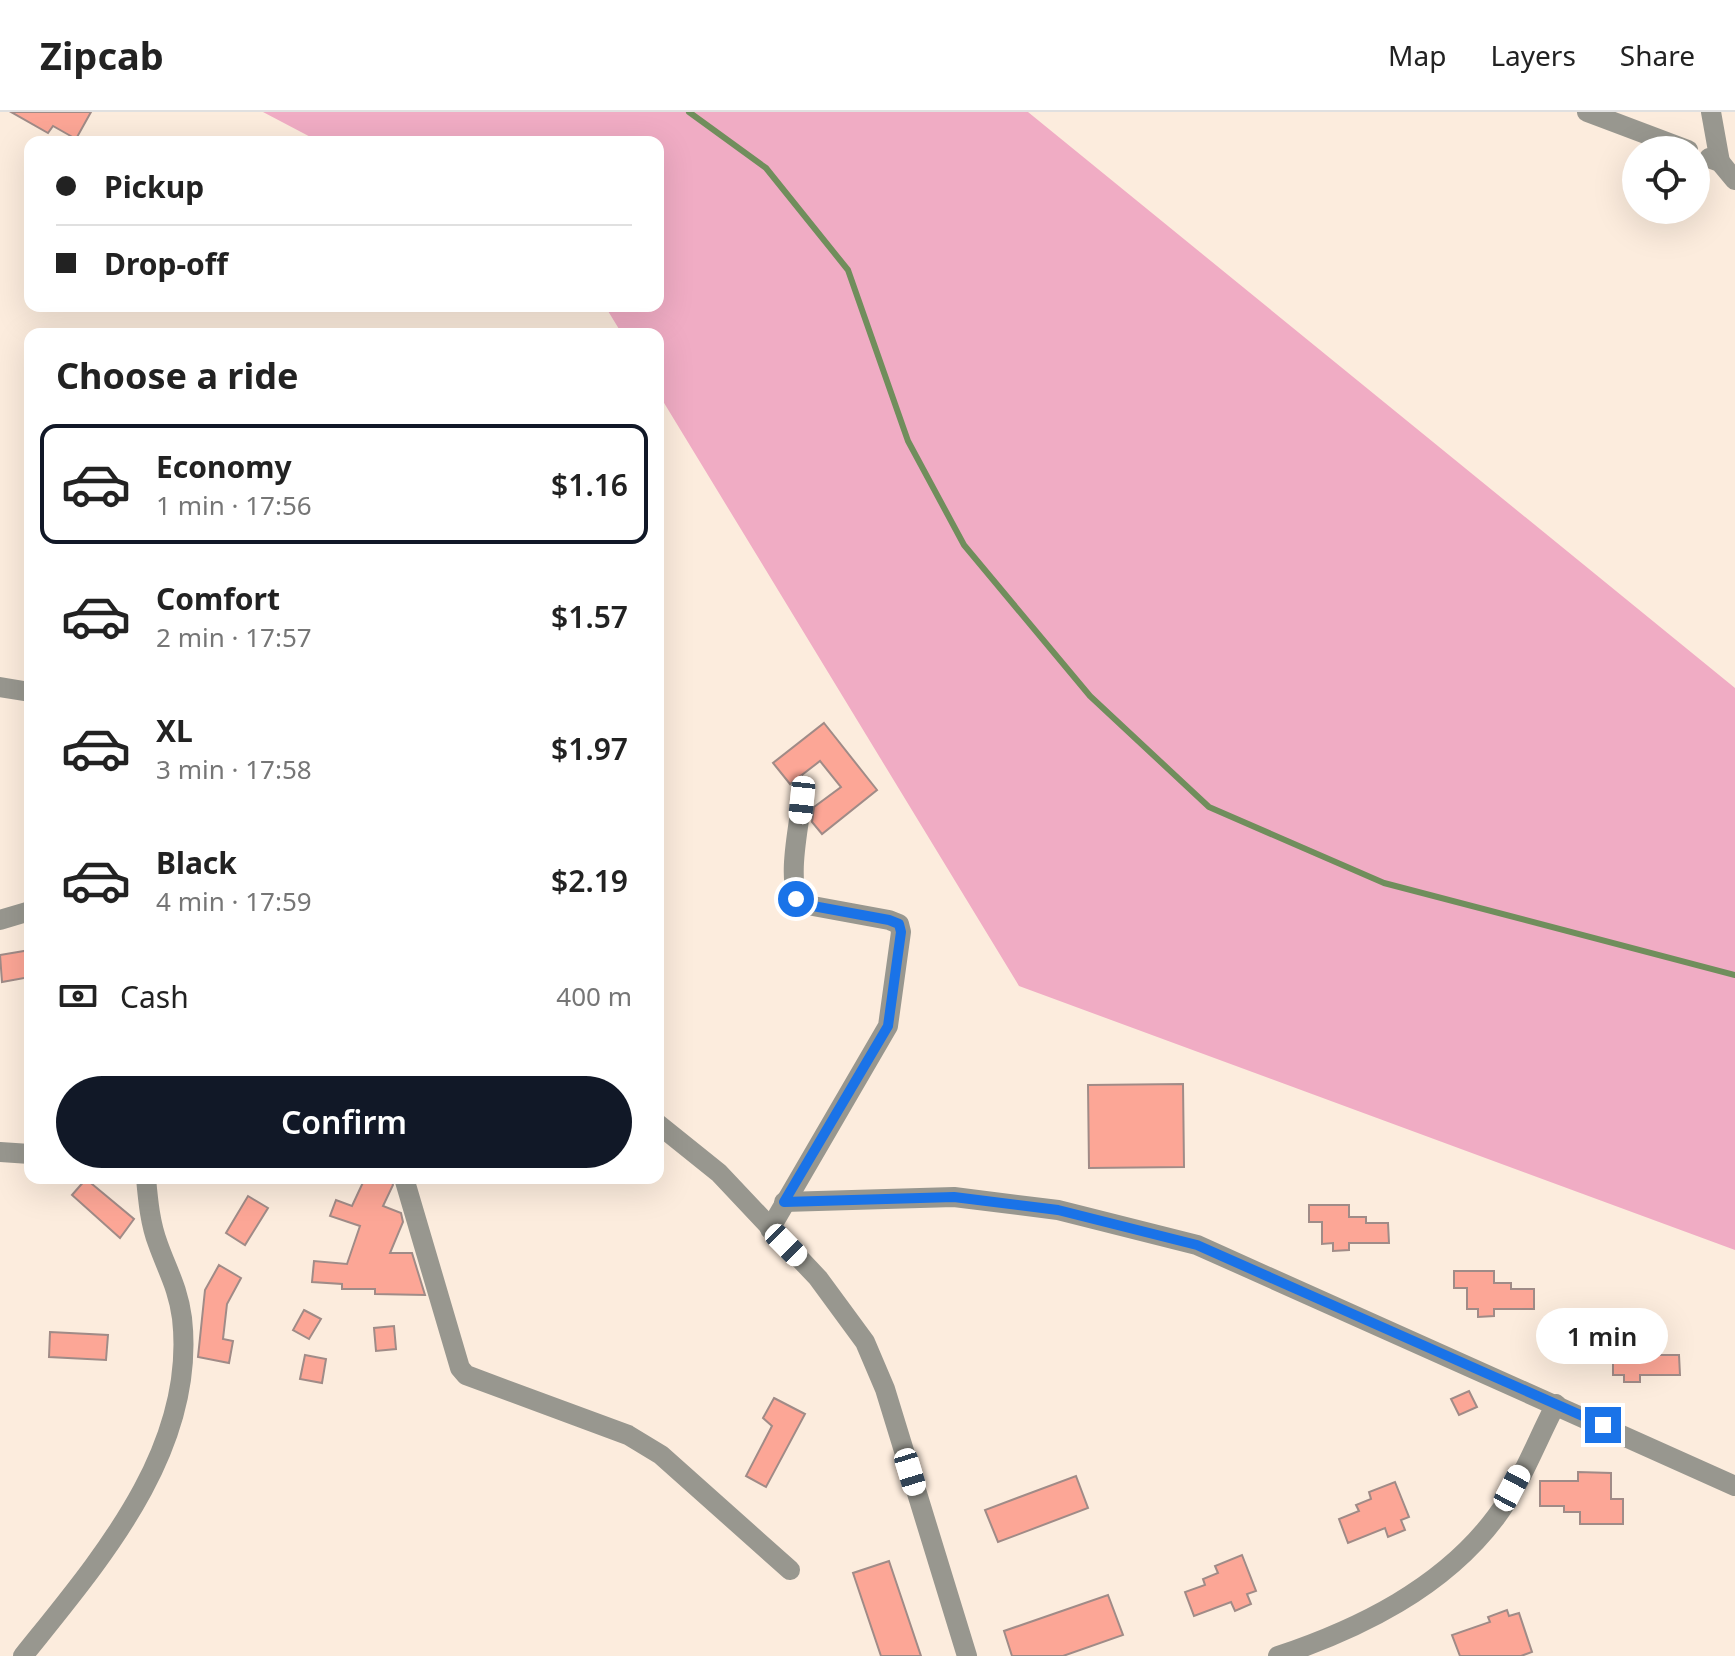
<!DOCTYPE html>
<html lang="en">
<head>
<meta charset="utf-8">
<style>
	body { margin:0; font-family:"Noto Sans",sans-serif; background:#f2f2f2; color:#222; height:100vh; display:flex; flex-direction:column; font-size:30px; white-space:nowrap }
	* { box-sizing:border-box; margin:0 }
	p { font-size:26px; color:#767676 }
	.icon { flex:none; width:44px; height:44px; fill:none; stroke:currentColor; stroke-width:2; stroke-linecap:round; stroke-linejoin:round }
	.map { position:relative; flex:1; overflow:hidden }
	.side { position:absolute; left:24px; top:216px; width:640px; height:856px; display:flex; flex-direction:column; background:#fff; border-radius:16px; box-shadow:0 8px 32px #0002 }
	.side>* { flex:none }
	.banner { position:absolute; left:24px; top:24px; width:640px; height:176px; border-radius:16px; box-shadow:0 8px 32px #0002; display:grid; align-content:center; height:176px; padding:0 32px; background:#fff }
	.tools { position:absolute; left:1622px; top:24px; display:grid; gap:16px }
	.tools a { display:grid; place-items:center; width:88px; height:88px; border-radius:50%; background:#fff; box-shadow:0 8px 32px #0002; font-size:40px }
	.end { position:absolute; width:36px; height:36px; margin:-18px; border:10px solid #1a73e8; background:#fff; box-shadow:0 0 0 4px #fff }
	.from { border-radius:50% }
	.bubble { position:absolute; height:56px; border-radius:28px; background:#fff; box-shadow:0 8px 32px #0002; font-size:26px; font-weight:600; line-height:56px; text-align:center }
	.car { position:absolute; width:24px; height:48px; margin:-24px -12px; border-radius:10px; box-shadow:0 0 6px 2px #0007; background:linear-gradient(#fff 24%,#345 0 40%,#fff 0 76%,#345 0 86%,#fff 0) }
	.banner b { display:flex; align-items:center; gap:28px; height:76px; font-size:30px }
	.banner b+b { border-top:2px solid #e0e0e0 }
	.banner i { width:20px; height:20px; background:#222 }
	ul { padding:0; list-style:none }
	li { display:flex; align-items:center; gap:24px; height:120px; margin:0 16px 12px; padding:0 16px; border:4px solid transparent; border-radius:16px }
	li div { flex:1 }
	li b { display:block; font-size:30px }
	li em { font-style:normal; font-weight:600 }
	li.active { border-color:#111827 }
	li>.icon { width:72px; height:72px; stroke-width:1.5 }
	h2 { padding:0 32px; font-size:36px; line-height:96px }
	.pay { display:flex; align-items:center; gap:20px; height:88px; padding:0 32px; font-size:30px }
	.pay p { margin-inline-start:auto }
	.primary-button { display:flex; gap:16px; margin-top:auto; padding:16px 32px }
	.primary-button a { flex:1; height:92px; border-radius:48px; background:#111827; color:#fff; font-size:32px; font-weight:600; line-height:92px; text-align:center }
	header { display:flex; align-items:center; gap:48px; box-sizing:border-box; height:112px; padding:0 40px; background:#fff; border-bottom:2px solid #e0e0e0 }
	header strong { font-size:38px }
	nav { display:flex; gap:44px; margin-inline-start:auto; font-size:28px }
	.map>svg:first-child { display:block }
</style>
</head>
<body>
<header>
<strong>Zipcab</strong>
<nav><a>Map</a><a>Layers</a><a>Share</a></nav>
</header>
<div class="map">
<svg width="1735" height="1544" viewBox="0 0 1735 1544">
	<rect width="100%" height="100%" fill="#fcecdd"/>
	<!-- green -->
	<polygon fill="#f0acc4" points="263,0 1028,0 1735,576 1735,1138 1019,874 658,281 658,222 622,222 605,194 658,194 658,30 320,30"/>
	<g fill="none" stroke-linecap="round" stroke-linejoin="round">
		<!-- stream -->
		<polyline stroke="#708e5c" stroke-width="6" points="689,0 766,56 848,158 908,329 964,433 1090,584 1209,695 1384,771 1735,863"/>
	</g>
	<!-- building -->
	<g fill="#fca696" stroke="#a08b87" stroke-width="2">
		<polygon points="11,0 91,0 76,27 53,14 48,21"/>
		<polygon points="824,611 877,678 822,722 812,710 814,695 841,675 820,649 790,672 773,651"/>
		<polygon points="30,838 30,865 2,870 0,843"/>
		<polygon points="1183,972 1184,1055 1089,1056 1088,973"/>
		<polygon points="365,1066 391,1066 393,1073 383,1094 401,1101 403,1110 390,1141 412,1141 425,1183 375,1182 375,1177 342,1177 342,1172 312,1170 314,1149 347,1152 360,1114 330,1104 336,1088 352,1094"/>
		<polygon points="86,1067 134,1107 120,1126 72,1083"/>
		<polygon points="248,1084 268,1096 245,1133 226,1121"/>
		<polygon points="1309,1093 1349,1093 1349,1105 1366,1105 1366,1111 1388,1111 1389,1131 1349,1131 1349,1138 1333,1139 1333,1131 1322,1132 1322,1110 1309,1110"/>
		<polygon points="219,1153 241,1166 227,1192 223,1227 233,1229 229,1251 198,1245 205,1178"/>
		<polygon points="1454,1159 1494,1159 1494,1171 1511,1171 1511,1177 1534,1177 1534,1197 1494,1197 1494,1204 1478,1205 1478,1197 1467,1197 1467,1176 1454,1176"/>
		<polygon points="304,1198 321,1207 309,1227 293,1218"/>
		<polygon points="394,1214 396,1237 376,1239 374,1216"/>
		<polygon points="50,1220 108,1223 106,1248 49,1245"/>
		<polygon points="1600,1225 1640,1225 1640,1237 1657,1237 1657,1243 1679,1243 1680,1263 1640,1263 1640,1270 1624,1270 1624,1263 1613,1263 1613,1242 1600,1242"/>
		<polygon points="305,1243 326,1247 322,1271 300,1267"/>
		<polygon points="1469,1279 1477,1295 1459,1303 1451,1287"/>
		<polygon points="774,1286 805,1302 766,1375 746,1364 772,1314 763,1306"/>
		<polygon points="1578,1360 1611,1361 1611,1387 1623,1387 1623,1412 1580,1412 1580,1400 1564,1400 1564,1394 1540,1394 1540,1369 1578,1369"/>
		<polygon points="1076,1364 1088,1396 998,1430 985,1398"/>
		<polygon points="1395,1370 1409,1405 1401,1408 1405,1418 1388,1425 1385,1416 1348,1431 1339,1407 1359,1399 1356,1393 1371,1387 1369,1380"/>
		<polygon points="1242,1443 1256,1479 1247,1482 1251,1492 1235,1499 1231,1490 1194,1504 1185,1480 1205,1473 1203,1467 1218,1461 1215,1454"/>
		<polygon points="889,1449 921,1544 881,1544 853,1461"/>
		<polygon points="1108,1483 1123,1523 1063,1544 1012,1544 1004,1519"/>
		<polygon points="1507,1498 1509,1504 1519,1501 1532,1540 1521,1544 1460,1544 1452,1523 1490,1510 1488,1505"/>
	</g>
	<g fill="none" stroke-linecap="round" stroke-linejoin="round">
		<!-- minor -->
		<g stroke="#98978f" stroke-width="20">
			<polyline points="1587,0 1688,38"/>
			<polyline points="1711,0 1720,50"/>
			<polyline points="1709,46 1720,50 1735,68"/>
			<polyline points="0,575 30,580"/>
			<polyline points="0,808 30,799"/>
			<polyline points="658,1012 719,1061 818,1166 865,1230 885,1277 967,1544"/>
			<polyline points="0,1040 30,1042"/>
			<polyline points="404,1066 460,1256 466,1263 628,1323 661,1343 790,1458"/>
			<polyline points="784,1090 954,1085 1058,1098 1197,1133 1735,1374"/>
			<path d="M 770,1117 L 888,914 L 901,820 L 899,812 L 889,808 L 802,792 C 785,775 799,713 802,688"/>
			<path d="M 23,1544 C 99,1449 197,1338 182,1206 C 178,1176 168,1160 158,1132 C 150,1111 148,1088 146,1066"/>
			<path d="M 1278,1544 C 1359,1517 1443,1476 1496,1405 C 1521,1372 1537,1328 1556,1292"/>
		</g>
	</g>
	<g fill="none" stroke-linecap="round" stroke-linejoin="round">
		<!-- route -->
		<polyline stroke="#1a73e8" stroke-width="10" points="796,787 802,792 889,808 899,812 901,820 888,914 784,1090 954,1085 1058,1098 1197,1133 1603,1313"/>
	</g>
</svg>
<div class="tools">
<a><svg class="icon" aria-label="locate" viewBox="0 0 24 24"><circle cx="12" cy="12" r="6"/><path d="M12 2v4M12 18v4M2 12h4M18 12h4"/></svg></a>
</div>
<i class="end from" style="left:796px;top:787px"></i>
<i class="end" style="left:1603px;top:1313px"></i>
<div class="bubble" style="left:1536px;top:1196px;width:132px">1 min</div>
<i class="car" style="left:802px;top:688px;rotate:186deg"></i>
<i class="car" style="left:786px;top:1133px;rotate:135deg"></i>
<i class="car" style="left:910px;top:1360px;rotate:163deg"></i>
<i class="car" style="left:1512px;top:1376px;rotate:28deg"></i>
<div class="banner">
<b><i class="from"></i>Pickup</b>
<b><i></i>Drop-off</b>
</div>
<section class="side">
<h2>Choose a ride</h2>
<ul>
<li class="active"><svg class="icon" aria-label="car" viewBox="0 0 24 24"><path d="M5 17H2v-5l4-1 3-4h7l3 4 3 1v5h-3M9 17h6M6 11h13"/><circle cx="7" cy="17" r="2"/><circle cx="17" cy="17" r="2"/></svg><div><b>Economy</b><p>1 min · 17:56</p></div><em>$1.16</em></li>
<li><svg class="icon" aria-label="car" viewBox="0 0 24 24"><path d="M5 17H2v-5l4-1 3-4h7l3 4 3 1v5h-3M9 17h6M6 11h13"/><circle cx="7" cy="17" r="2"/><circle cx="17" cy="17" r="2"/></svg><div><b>Comfort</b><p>2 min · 17:57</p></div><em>$1.57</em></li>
<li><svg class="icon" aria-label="car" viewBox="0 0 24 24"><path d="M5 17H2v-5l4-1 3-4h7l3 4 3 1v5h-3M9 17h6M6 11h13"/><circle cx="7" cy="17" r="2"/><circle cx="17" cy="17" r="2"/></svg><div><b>XL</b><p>3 min · 17:58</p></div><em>$1.97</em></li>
<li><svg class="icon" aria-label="car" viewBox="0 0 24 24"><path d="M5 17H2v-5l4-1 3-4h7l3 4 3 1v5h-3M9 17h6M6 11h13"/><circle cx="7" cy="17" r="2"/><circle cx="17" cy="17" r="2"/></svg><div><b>Black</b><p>4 min · 17:59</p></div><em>$2.19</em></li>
</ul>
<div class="pay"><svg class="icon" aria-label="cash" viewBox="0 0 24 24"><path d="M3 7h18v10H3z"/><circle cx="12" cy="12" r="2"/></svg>Cash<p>400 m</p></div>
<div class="primary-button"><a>Confirm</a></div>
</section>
</div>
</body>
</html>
